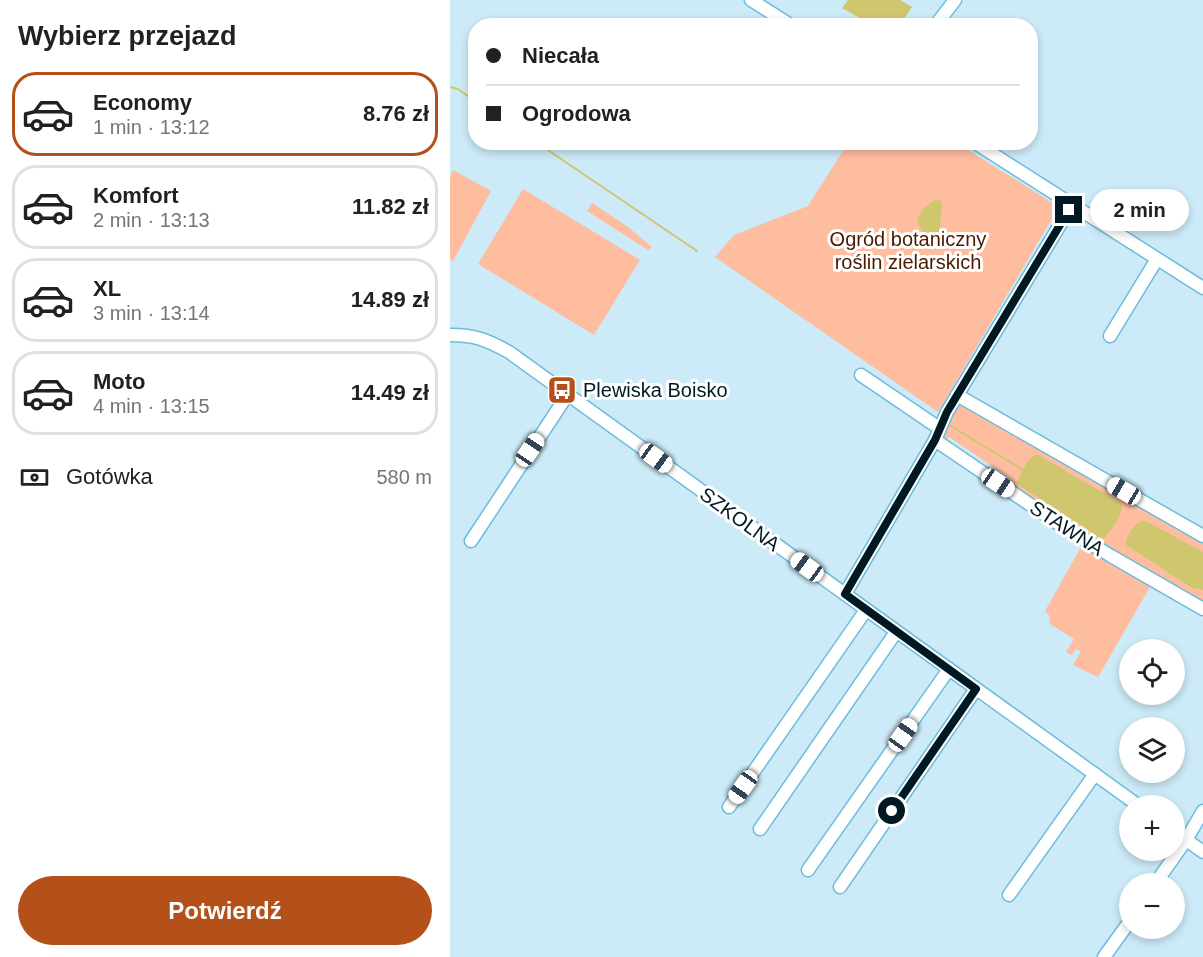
<!DOCTYPE html>
<html lang="pl">
<head>
<meta charset="utf-8">
<style>
	body { margin:0; font-family:Arial,sans-serif; background:#f2f2f2; color:#202124; height:100vh; display:flex; flex-direction:column; font-size:22px; white-space:nowrap }
	* { box-sizing:border-box; margin:0 }
	p { font-size:20px; color:#757577 }
	.icon { flex:none; width:33px; height:33px; fill:none; stroke:currentColor; stroke-width:2; stroke-linecap:round; stroke-linejoin:round }
	.map { position:relative; flex:1; overflow:hidden }
	.side { display:flex; flex-direction:column; background:#fff; width:450px }
	.side>* { flex:none }
	.banner { position:absolute; left:18px; top:18px; width:570px; height:132px; border-radius:24px; box-shadow:0 3px 9px #0003; display:grid; align-content:center; height:132px; padding:0 18px; background:#fff }
	.tools { position:absolute; left:669px; top:639px; display:grid; gap:12px }
	.tools a { display:grid; place-items:center; width:66px; height:66px; border-radius:50%; background:#fff; box-shadow:0 3px 9px #0003; font-size:30px }
	.end { position:absolute; width:27px; height:27px; margin:-14px; border:8px solid #011922; background:#fff; box-shadow:0 0 0 3px #fff }
	.from { border-radius:50% }
	.bubble { position:absolute; height:42px; border-radius:21px; background:#fff; box-shadow:0 3px 9px #0003; font-size:20px; font-weight:600; line-height:42px; text-align:center }
	.car { position:absolute; width:18px; height:36px; margin:-18px -9px; border-radius:8px; box-shadow:0 0 4px 2px #0007; background:linear-gradient(#fff 24%,#345 0 40%,#fff 0 76%,#345 0 86%,#fff 0) }
	.banner b { display:flex; align-items:center; gap:21px; height:57px; font-size:22px }
	.banner b+b { border-top:2px solid #e0e0e0 }
	.banner i { width:15px; height:15px; background:#202124 }
	ul { padding:0; list-style:none }
	li { display:flex; align-items:center; gap:18px; height:84px; margin:0 12px 9px; padding:0 6px; border:3px solid #e0e0e0; border-radius:24px }
	li div { flex:1 }
	li b { display:block; font-size:22px }
	li em { font-style:normal; font-weight:600 }
	li.on { border-color:#b4501a }
	li>.icon { width:54px; height:54px; stroke-width:1.5 }
	h2 { padding:0 18px; font-size:27px; line-height:72px }
	.pay { display:flex; align-items:center; gap:15px; height:66px; padding:0 18px; font-size:22px }
	.pay p { margin-inline-start:auto }
	.action { display:flex; gap:12px; margin-top:auto; padding:12px 18px }
	.action a { flex:1; height:69px; border-radius:36px; background:#b4501a; color:#fff; font-size:24px; font-weight:600; line-height:69px; text-align:center }
	main { display:flex; flex:1; min-height:0 }
	.map>svg:first-child { display:block }
</style>
</head>
<body>
<main>
<section class="side">
<h2>Wybierz przejazd</h2>
<ul>
<li class="on"><svg class="icon" aria-label="car" viewBox="0 0 24 24"><path d="M5 17H2v-5l4-1 3-4h7l3 4 3 1v5h-3M9 17h6M6 11h13"/><circle cx="7" cy="17" r="2"/><circle cx="17" cy="17" r="2"/></svg><div><b>Economy</b><p>1 min · 13:12</p></div><em>8.76 zł</em></li>
<li><svg class="icon" aria-label="car" viewBox="0 0 24 24"><path d="M5 17H2v-5l4-1 3-4h7l3 4 3 1v5h-3M9 17h6M6 11h13"/><circle cx="7" cy="17" r="2"/><circle cx="17" cy="17" r="2"/></svg><div><b>Komfort</b><p>2 min · 13:13</p></div><em>11.82 zł</em></li>
<li><svg class="icon" aria-label="car" viewBox="0 0 24 24"><path d="M5 17H2v-5l4-1 3-4h7l3 4 3 1v5h-3M9 17h6M6 11h13"/><circle cx="7" cy="17" r="2"/><circle cx="17" cy="17" r="2"/></svg><div><b>XL</b><p>3 min · 13:14</p></div><em>14.89 zł</em></li>
<li><svg class="icon" aria-label="car" viewBox="0 0 24 24"><path d="M5 17H2v-5l4-1 3-4h7l3 4 3 1v5h-3M9 17h6M6 11h13"/><circle cx="7" cy="17" r="2"/><circle cx="17" cy="17" r="2"/></svg><div><b>Moto</b><p>4 min · 13:15</p></div><em>14.49 zł</em></li>
</ul>
<div class="pay"><svg class="icon" aria-label="cash" viewBox="0 0 24 24"><path d="M3 7h18v10H3z"/><circle cx="12" cy="12" r="2"/></svg>Gotówka<p>580 m</p></div>
<div class="action"><a>Potwierdź</a></div>
</section>
<div class="map">
<svg width="753" height="957" viewBox="0 0 753 957">
	<rect width="100%" height="100%" fill="#cceaf7"/>
	<!-- green -->
	<g fill="#ffbd9f">
		<polygon points="398,143 507,143 609,207 488,412 265,257 284,235 358,206"/>
		<polygon points="3,170 41,191 3,261 0,259 0,177"/>
		<polygon points="73,189 190,260 144,335 28,264"/>
		<polygon points="142,203 178,227 202,247 198,250 137,211"/>
		<polygon points="512,405 753,541 753,606 643,539 561,483 561,479 499,437 497,440 493,436 496,427 507,406"/>
		<polygon points="631,547 700,587 648,677 623,665 631,651 626,649 622,655 616,652 624,639 600,624 599,615 595,611"/>
	</g>
	<!-- water -->
	<g fill="#cec76e">
		<polygon points="398,0 450,0 462,7 450,25 422,25 392,8"/>
		<path d="M 485,200 L 490,200 L 492,205 L 489,239 C 475,236 470,232 467,218 L 475,207 Z"/>
		<path d="M 587,454 L 671,503 C 674,514 663,527 656,536 L 653,538 L 649,537 L 570,486 L 567,483 C 570,473 578,458 587,454 Z"/>
		<path d="M 692,521 L 698,522 L 753,552 L 753,590 L 742,588 L 676,545 C 676,536 684,524 692,521 Z"/>
	</g>
	<g fill="none" stroke-linecap="round" stroke-linejoin="round">
		<!-- stream -->
		<g stroke="#cec76e" stroke-width="2">
			<polyline points="0,87 8,89 26,102"/>
			<polyline points="86,142 247,251"/>
			<polyline points="501,426 573,470"/>
		</g>
		<!-- minor casing -->
		<g stroke="#6cbcdb" stroke-width="15">
			<g id="minor">
				<polyline points="301,0 342,26"/>
				<polyline points="485,26 505,0"/>
				<polyline points="524,142 753,288"/>
				<path d="M 0,335 C 26,335 37,340 59,352 L 689,806"/>
				<polyline points="660,336 707,259"/>
				<polyline points="411,375 489,428"/>
				<polyline points="507,395 753,536"/>
				<polyline points="485,440 607,523 661,556 753,609"/>
				<polyline points="21,541 118,394"/>
				<polyline points="395,594 485,440 497,412 622,205"/>
				<polyline points="279,807 416,610"/>
				<polyline points="310,829 446,632"/>
				<polyline points="724,831 753,852"/>
				<polyline points="358,870 499,669"/>
				<polyline points="705,884 736,840 753,811"/>
				<polyline points="390,887 526,689"/>
				<polyline points="559,895 645,774"/>
				<polyline points="654,957 680,921"/>
			</g>
		</g>
		<!-- minor -->
		<use href="#minor" stroke="#fff" stroke-width="12"/>
	</g>
	<g fill="none" stroke-linecap="round" stroke-linejoin="round">
		<!-- route -->
		<polyline stroke="#011922" stroke-width="8" points="442,811 526,689 395,594 485,440 497,412 619,210"/>
	</g>
	<!-- icons -->
	<defs>
		<g id="bus-square" transform="scale(1.5)"><rect x="-9" y="-9" width="18" height="18" rx="4" fill="#b4501a" stroke="#fff"/><path d="M-5-6H5V4H4V6H2V4H-2V6H-4V4H-5ZM-3.5-4V0h7V-4ZM-3.5 1.2v1.5H-2V1.2ZM2 1.2v1.5H3.5V1.2Z" fill="#fff"/></g>
	</defs>
	<g fill-rule="evenodd">
		<use href="#bus-square" x="112" y="390"/>
	</g>
	<g text-anchor="middle" dominant-baseline="central" stroke-width="6" stroke-linejoin="round" paint-order="stroke">
		<!-- park labels -->
		<g font-size="20" fill="#4c1a00" stroke="#fff">
			<text x="458" y="239">Ogród botaniczny<tspan x="458" dy="23">roślin zielarskich</tspan></text>
		</g>
		<!-- poi labels -->
		<g font-size="20" fill="#011922" stroke="#fff" text-anchor="start">
			<text x="133" y="390">Plewiska Boisko</text>
		</g>
		<!-- street labels -->
		<g font-size="20" fill="#011922" stroke="#fff">
			<text transform="translate(290 519) rotate(36)">SZKOLNA</text>
			<text transform="translate(617 528) rotate(33)">STAWNA</text>
		</g>
	</g>
</svg>
<div class="tools">
<a><svg class="icon" aria-label="locate" viewBox="0 0 24 24"><circle cx="12" cy="12" r="6"/><path d="M12 2v4M12 18v4M2 12h4M18 12h4"/></svg></a>
<a><svg class="icon" aria-label="layers" viewBox="0 0 24 24"><path d="M12 4l9 5-9 5-9-5zM3 14l9 5 9-5"/></svg></a>
<a>+</a>
<a>−</a>
</div>
<i class="end from" style="left:442px;top:811px"></i>
<i class="end" style="left:619px;top:210px"></i>
<div class="bubble" style="left:640px;top:189px;width:99px">2 min</div>
<i class="car" style="left:80px;top:450px;rotate:34deg"></i>
<i class="car" style="left:206px;top:458px;rotate:126deg"></i>
<i class="car" style="left:548px;top:483px;rotate:124deg"></i>
<i class="car" style="left:674px;top:491px;rotate:300deg"></i>
<i class="car" style="left:357px;top:567px;rotate:306deg"></i>
<i class="car" style="left:453px;top:735px;rotate:35deg"></i>
<i class="car" style="left:293px;top:787px;rotate:215deg"></i>
<div class="banner">
<b><i class="from"></i>Niecała</b>
<b><i></i>Ogrodowa</b>
</div>
</div>
</main>
</body>
</html>
